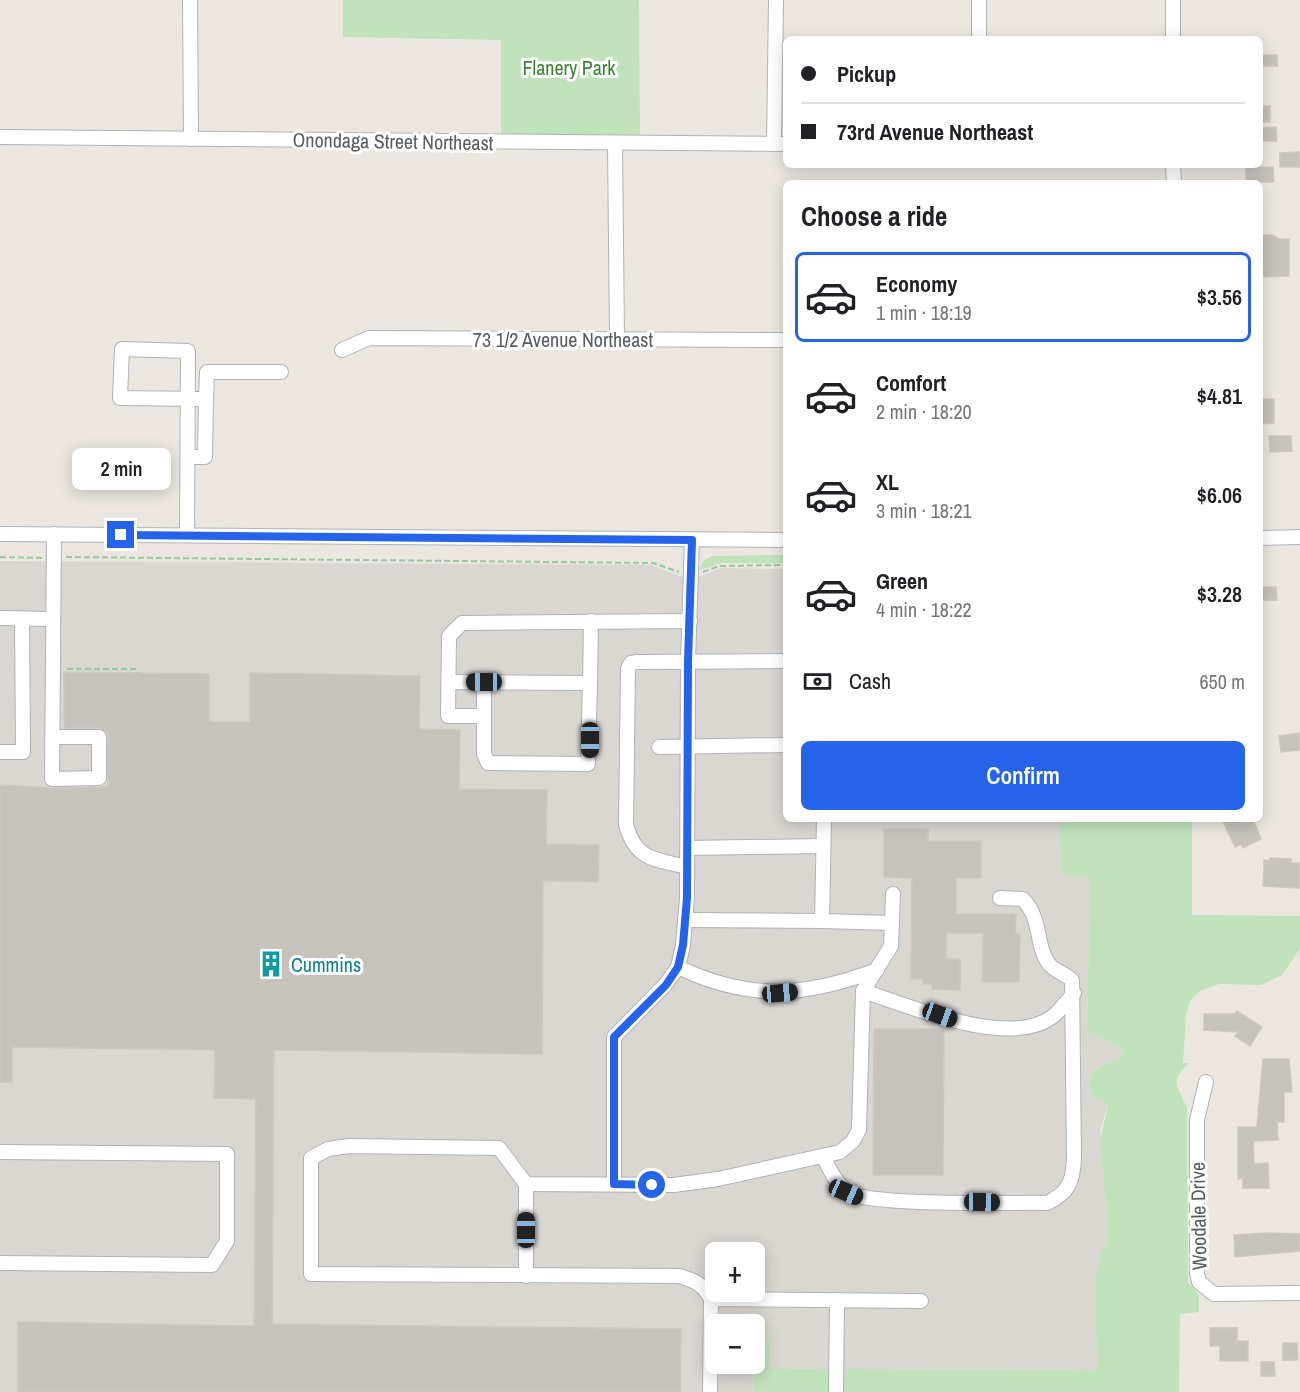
<!DOCTYPE html>
<html lang="en">
<head>
<meta charset="utf-8">
<style>
	body { margin:0; font-family:"Archivo Narrow",sans-serif; background:#f6f6f6; color:#202124; height:100vh; display:flex; flex-direction:column; font-size:22px; white-space:nowrap }
	* { box-sizing:border-box; margin:0 }
	p { font-size:20px; color:#757577 }
	.icon { flex:none; width:33px; height:33px; fill:none; stroke:currentColor; stroke-width:2; stroke-linecap:round; stroke-linejoin:round }
	.map { position:relative; flex:1; overflow:hidden }
	.panel { position:absolute; left:783px; top:180px; width:480px; height:642px; display:flex; flex-direction:column; background:#fff; border-radius:9px; box-shadow:0 3px 15px #0003 }
	.panel>* { flex:none }
	.banner { position:absolute; left:783px; top:36px; width:480px; height:132px; border-radius:9px; box-shadow:0 3px 15px #0003; display:grid; align-content:center; height:132px; padding:0 18px; background:#fff }
	.tools { position:absolute; left:705px; top:1242px; display:grid; gap:12px }
	.tools a { display:grid; place-items:center; width:60px; height:60px; border-radius:9px; background:#fff; box-shadow:0 3px 15px #0003; font-size:30px }
	.end { position:absolute; width:27px; height:27px; margin:-14px; border:8px solid #2563eb; background:#fff; box-shadow:0 0 0 3px #fff }
	.from { border-radius:50% }
	.bubble { position:absolute; height:42px; border-radius:9px; background:#fff; box-shadow:0 3px 15px #0003; font-size:20px; font-weight:600; line-height:42px; text-align:center }
	.car { position:absolute; width:18px; height:36px; margin:-18px -9px; border-radius:8px; box-shadow:0 0 4px 2px #0007; background:linear-gradient(#222 24%,#8ab4d8 0 40%,#222 0 76%,#8ab4d8 0 86%,#222 0) }
	.banner b { display:flex; align-items:center; gap:21px; height:57px; font-size:22px }
	.banner b+b { border-top:2px solid #e0e0e0 }
	.banner i { width:15px; height:15px; background:#202124 }
	ul { padding:0; list-style:none }
	li { display:flex; align-items:center; gap:18px; height:90px; margin:0 12px 9px; padding:0 6px; border:3px solid transparent; border-radius:9px }
	li div { flex:1 }
	li b { display:block; font-size:22px }
	li em { font-style:normal; font-weight:600 }
	li.active { border-color:#2563eb }
	li>.icon { width:54px; height:54px; stroke-width:1.5 }
	h2 { padding:0 18px; font-size:27px; line-height:72px }
	.pay { display:flex; align-items:center; gap:15px; height:66px; padding:0 18px; font-size:22px }
	.pay p { margin-inline-start:auto }
	.button { display:flex; gap:12px; margin-top:auto; padding:12px 18px }
	.button a { flex:1; height:69px; border-radius:9px; background:#2563eb; color:#fff; font-size:24px; font-weight:600; line-height:69px; text-align:center }
	.map>svg:first-child { display:block }
</style>
</head>
<body>
<div class="map">
<svg width="1300" height="1392" viewBox="0 0 1300 1392">
	<rect width="100%" height="100%" fill="#ebe7e0"/>
	<!-- industrial -->
	<path fill="#dad6d2" fill-rule="evenodd" d="M 0,561 L 651,565 L 679,576 L 701,576 L 720,568 L 786,569 L 786,819 L 1059,819 L 1090,876 L 1087,1032 L 1122,1048 L 1123,1055 L 1120,1059 L 1097,1067 L 1093,1096 L 1108,1106 L 1100,1129 L 1108,1222 L 1107,1241 L 1099,1257 L 1095,1284 L 1097,1370 L 845,1369 L 845,1392 L 830,1392 L 830,1369 L 770,1368 L 768,1324 L 753,1316 L 753,1324 L 716,1324 L 716,1364 L 753,1364 L 754,1392 L 0,1392 ZM 716,1252 L 754,1252 L 754,1292 L 716,1292 Z"/>
	<!-- green -->
	<g fill="#c0e3bc">
		<polygon points="343,0 639,0 640,135 501,135 501,40 343,37"/>
		<polygon points="786,555 786,563 723,563 699,570 703,561 712,556"/>
		<path d="M 1059,819 L 1192,819 L 1192,915 L 1300,916 L 1300,949 L 1282,975 L 1261,985 L 1219,984 L 1200,991 L 1190,1001 L 1186,1015 L 1183,1063 L 1189,1063 C 1168,1081 1179,1088 1187,1108 L 1188,1282 L 1199,1295 L 1199,1312 L 1180,1314 L 1179,1392 L 845,1392 L 845,1369 L 1097,1370 L 1095,1284 L 1099,1257 L 1107,1241 L 1108,1222 L 1100,1140 L 1108,1106 L 1092,1096 C 1084,1068 1097,1067 1120,1059 L 1123,1055 L 1122,1048 L 1087,1032 L 1090,877 L 1063,876 Z"/>
		<polygon points="753,1316 762,1317 768,1324 770,1368 830,1369 830,1392 754,1392"/>
	</g>
	<!-- building -->
	<g fill="#c6c2bc" stroke="#d0c8be" stroke-width="1.5">
		<polygon points="1262,55 1277,55 1277,66 1263,66"/>
		<rect x="1260" y="106" width="10" height="16"/>
		<polygon points="1276,127 1277,141 1261,141 1261,128"/>
		<polygon points="1300,152 1300,167 1280,167 1280,153"/>
		<polygon points="1273,167 1274,182 1246,182 1246,168"/>
		<polygon points="1260,235 1273,235 1279,239 1289,239 1289,276 1260,277"/>
		<polygon points="1260,399 1274,399 1274,423 1260,424"/>
		<polygon points="1269,436 1291,436 1292,451 1270,452"/>
		<polygon points="1260,587 1276,587 1277,600 1260,600"/>
		<polygon points="64,672 209,674 209,722 250,722 250,673 420,676 419,729 460,730 459,789 547,790 546,844 599,845 598,882 543,881 542,1054 274,1050 272,1324 681,1329 680,1392 18,1392 18,1322 254,1326 256,1099 214,1098 215,1050 12,1047 12,1083 0,1082 0,785 52,788 108,787 108,732 99,728 64,728"/>
		<polygon points="1300,733 1300,750 1281,752 1279,736"/>
		<polygon points="1222,819 1253,819 1261,839 1243,848 1241,844 1235,847"/>
		<polygon points="884,829 928,829 928,841 981,841 981,878 956,878 956,914 1016,914 1015,934 1020,934 1019,982 982,982 983,933 946,933 946,959 960,959 960,990 932,989 932,984 923,984 923,979 911,979 912,878 884,877"/>
		<polygon points="1270,858 1291,859 1291,863 1300,863 1300,888 1263,886 1264,860 1270,861"/>
		<polygon points="1237,1011 1262,1027 1250,1046 1235,1036 1238,1032 1204,1030 1204,1014 1235,1014"/>
		<polygon points="874,1029 944,1029 943,1175 873,1175"/>
		<polygon points="1263,1059 1289,1059 1292,1092 1284,1092 1284,1122 1277,1122 1278,1140 1254,1141 1253,1143 1254,1164 1268,1163 1269,1188 1243,1188 1243,1178 1238,1179 1238,1127 1257,1127"/>
		<polygon points="1266,1233 1300,1234 1300,1251 1235,1257 1234,1235"/>
		<polygon points="1210,1328 1237,1328 1237,1341 1248,1341 1248,1361 1220,1361 1220,1346 1210,1346"/>
		<polygon points="1283,1343 1297,1343 1298,1360 1283,1360"/>
		<polygon points="1261,1362 1274,1362 1275,1376 1261,1376"/>
	</g>
	<g fill="none" stroke-linecap="round" stroke-linejoin="round">
		<!-- minor casing -->
		<g stroke="#aeb2b5" stroke-width="16">
			<g id="minor">
				<polyline points="190,0 191,139"/>
				<polyline points="979,0 979,39"/>
				<polyline points="1173,0 1173,39"/>
				<polyline points="0,137 786,144"/>
				<polyline points="615,143 617,339"/>
				<polyline points="774,144 776,0"/>
				<polyline points="1173,165 1174,183"/>
				<polyline points="342,350 369,338 786,340"/>
				<polyline points="188,457 205,457 206,399"/>
				<polyline points="0,534 786,540"/>
				<path d="M 187,535 C 187,474 188,412 188,351 L 122,349 L 120,398 L 206,399 L 207,372 L 281,372"/>
				<polyline points="1260,538 1300,537"/>
				<polyline points="0,618 52,619"/>
				<polyline points="449,682 590,683 588,764 488,763 484,754 484,682"/>
				<polyline points="590,683 591,621"/>
				<polyline points="484,716 448,716 449,636 462,623 690,621"/>
				<polyline points="52,737 99,737 99,778 52,779 54,534"/>
				<polyline points="659,747 786,745"/>
				<polyline points="0,752 23,752 22,619"/>
				<polyline points="824,819 822,921 892,923"/>
				<polyline points="688,848 823,846"/>
				<path d="M 687,867 C 656,859 636,861 626,825 L 628,668 L 631,663 L 637,662 L 786,661"/>
				<polyline points="685,920 822,921"/>
				<path d="M 678,967 C 749,1001 805,997 877,970"/>
				<path d="M 863,991 C 909,1006 1009,1049 1052,1017 C 1060,1011 1067,1001 1074,993"/>
				<polyline points="1206,1082 1197,1120 1197,1273 1199,1282 1214,1294 1300,1293"/>
				<polyline points="0,1152 227,1154 227,1241 212,1265 0,1263"/>
				<path d="M 823,1156 C 829,1168 835,1182 846,1191 C 866,1207 1012,1202 1047,1203 C 1068,1193 1073,1182 1074,1159 L 1072,980 C 1065,974 1055,971 1049,964 C 1035,946 1043,921 1023,899 L 1000,898"/>
				<polyline points="526,1184 526,1276"/>
				<polyline points="614,1184 614,1037 665,985 678,967 683,945 687,898 688,661 692,540"/>
				<polyline points="711,1299 921,1301"/>
				<path d="M 710,1392 L 711,1299 C 703,1284 694,1280 679,1276 L 311,1274 L 311,1158 L 328,1149 L 349,1146 L 499,1148 L 526,1184 L 674,1185 L 718,1179 L 840,1152 L 853,1141 L 859,1130 L 863,991 L 891,946 L 893,894"/>
				<polyline points="836,1392 837,1300"/>
			</g>
		</g>
		<!-- path -->
		<g stroke="#97c79e" stroke-width="2" stroke-dasharray="6 3" stroke-linecap="butt">
			<polyline points="0,557 42,558"/>
			<polyline points="66,557 653,563 679,572"/>
			<polyline points="703,572 719,566 786,565"/>
			<polyline points="67,669 136,669 136,673"/>
		</g>
		<!-- minor -->
		<use href="#minor" stroke="#fff" stroke-width="14"/>
	</g>
	<g fill="none" stroke-linecap="round" stroke-linejoin="round">
		<!-- route -->
		<polyline stroke="#2563eb" stroke-width="8" points="121,535 692,540 688,661 687,898 683,945 678,967 666,985 614,1037 614,1184 652,1185"/>
	</g>
	<!-- icons -->
	<defs>
		<g id="building-bare" transform="scale(2.07)"><path d="M-4-6H4V6H1V3H-1V6H-4ZM-2.5-4.3h1.7v1.8h-1.7ZM.8-4.3h1.7v1.8H.8ZM-2.5-1h1.7V.8h-1.7ZM.8-1h1.7V.8H.8Z" fill="#0f9aa8" stroke="#fff" stroke-width="2.5" paint-order="stroke"/></g>
	</defs>
	<g fill-rule="evenodd">
		<use href="#building-bare" x="271" y="964"/>
	</g>
	<g text-anchor="middle" dominant-baseline="central" stroke-width="6" stroke-linejoin="round" paint-order="stroke">
		<!-- park labels -->
		<g font-size="20" fill="#3b8236" stroke="#fff">
			<text x="569" y="67">Flanery Park</text>
		</g>
		<!-- street labels -->
		<g font-size="20" fill="#595d60" stroke="#fff">
			<text transform="translate(393 141) rotate(1)">Onondaga Street Northeast</text>
			<text x="563" y="339">73 1/2 Avenue Northeast</text>
			<text transform="translate(1198 1216) rotate(-91)">Woodale Drive</text>
		</g>
		<!-- culture labels -->
		<g font-size="20" fill="#0d838f" stroke="#fff" text-anchor="start">
			<text x="291" y="964">Cummins</text>
		</g>
	</g>
</svg>
<div class="tools">
<a>+</a>
<a>−</a>
</div>
<i class="end from" style="left:652px;top:1185px"></i>
<i class="end" style="left:121px;top:535px"></i>
<div class="bubble" style="left:72px;top:448px;width:99px">2 min</div>
<i class="car" style="left:484px;top:682px;rotate:270deg"></i>
<i class="car" style="left:590px;top:740px;rotate:180deg"></i>
<i class="car" style="left:780px;top:993px;rotate:85deg"></i>
<i class="car" style="left:940px;top:1015px;rotate:110deg"></i>
<i class="car" style="left:846px;top:1192px;rotate:114deg"></i>
<i class="car" style="left:982px;top:1202px;rotate:91deg"></i>
<i class="car" style="left:526px;top:1230px;rotate:0deg"></i>
<div class="banner">
<b><i class="from"></i>Pickup</b>
<b><i></i>73rd Avenue Northeast</b>
</div>
<section class="panel">
<h2>Choose a ride</h2>
<ul>
<li class="active"><svg class="icon" aria-label="car" viewBox="0 0 24 24"><path d="M5 17H2v-5l4-1 3-4h7l3 4 3 1v5h-3M9 17h6M6 11h13"/><circle cx="7" cy="17" r="2"/><circle cx="17" cy="17" r="2"/></svg><div><b>Economy</b><p>1 min · 18:19</p></div><em>$3.56</em></li>
<li><svg class="icon" aria-label="car" viewBox="0 0 24 24"><path d="M5 17H2v-5l4-1 3-4h7l3 4 3 1v5h-3M9 17h6M6 11h13"/><circle cx="7" cy="17" r="2"/><circle cx="17" cy="17" r="2"/></svg><div><b>Comfort</b><p>2 min · 18:20</p></div><em>$4.81</em></li>
<li><svg class="icon" aria-label="car" viewBox="0 0 24 24"><path d="M5 17H2v-5l4-1 3-4h7l3 4 3 1v5h-3M9 17h6M6 11h13"/><circle cx="7" cy="17" r="2"/><circle cx="17" cy="17" r="2"/></svg><div><b>XL</b><p>3 min · 18:21</p></div><em>$6.06</em></li>
<li><svg class="icon" aria-label="car" viewBox="0 0 24 24"><path d="M5 17H2v-5l4-1 3-4h7l3 4 3 1v5h-3M9 17h6M6 11h13"/><circle cx="7" cy="17" r="2"/><circle cx="17" cy="17" r="2"/></svg><div><b>Green</b><p>4 min · 18:22</p></div><em>$3.28</em></li>
</ul>
<div class="pay"><svg class="icon" aria-label="cash" viewBox="0 0 24 24"><path d="M3 7h18v10H3z"/><circle cx="12" cy="12" r="2"/></svg>Cash<p>650 m</p></div>
<div class="button"><a>Confirm</a></div>
</section>
</div>
</body>
</html>
